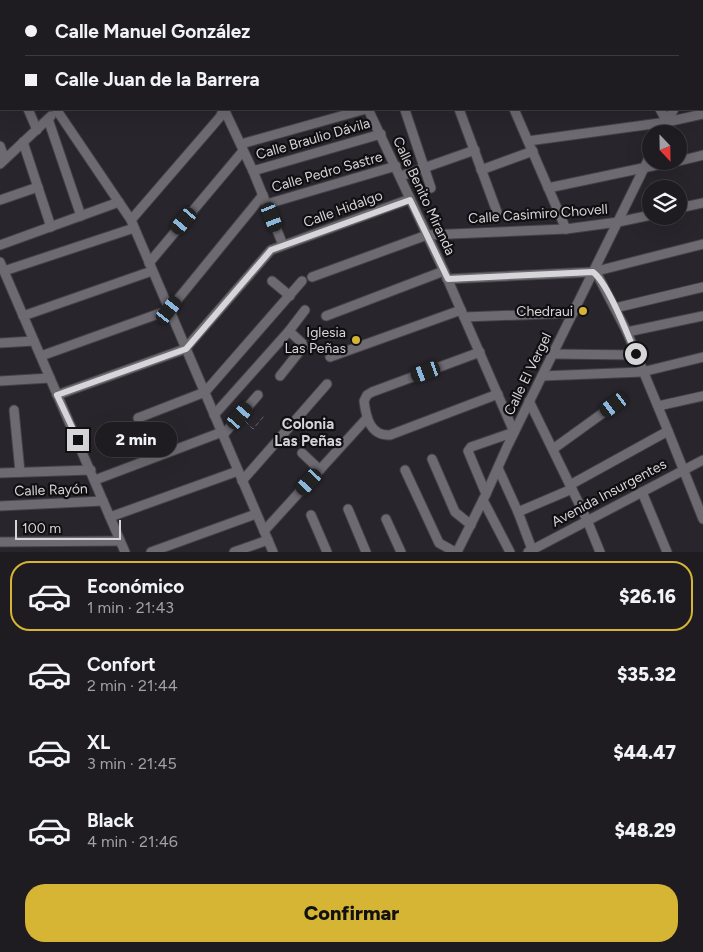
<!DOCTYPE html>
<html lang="es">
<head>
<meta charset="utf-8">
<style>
	body { margin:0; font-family:Figtree,sans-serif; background:#26252a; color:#f1f3f6; height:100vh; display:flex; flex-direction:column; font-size:19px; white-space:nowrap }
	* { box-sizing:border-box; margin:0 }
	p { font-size:16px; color:#a1a1a5 }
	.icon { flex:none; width:28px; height:28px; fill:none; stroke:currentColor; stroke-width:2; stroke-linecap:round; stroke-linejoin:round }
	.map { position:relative; height:552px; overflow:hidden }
	.details { display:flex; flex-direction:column; background:#1e1c21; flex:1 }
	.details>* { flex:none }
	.hud { position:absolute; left:0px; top:0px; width:704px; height:110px; box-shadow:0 5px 20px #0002,0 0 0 1px #3c3a3f; display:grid; align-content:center; height:110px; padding:0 25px; background:#1e1c21 }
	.needle { width:32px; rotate:158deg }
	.tools { position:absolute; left:642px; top:125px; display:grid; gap:10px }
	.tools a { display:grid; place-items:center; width:45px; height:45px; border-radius:50%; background:#1e1c21; box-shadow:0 5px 20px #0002,0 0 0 1px #3c3a3f; font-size:25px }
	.scale { position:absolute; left:15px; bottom:12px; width:106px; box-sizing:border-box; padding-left:5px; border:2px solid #d6d5d9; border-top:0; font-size:14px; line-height:18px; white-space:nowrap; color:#d6d5d9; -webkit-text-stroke:4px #110f12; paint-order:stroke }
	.end { position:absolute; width:22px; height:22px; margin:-11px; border:6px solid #d6d5d9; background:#111; box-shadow:0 0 0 2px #111 }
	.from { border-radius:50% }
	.bubble { position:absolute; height:35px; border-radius:18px; background:#1e1c21; box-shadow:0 5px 20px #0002,0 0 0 1px #3c3a3f; font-size:16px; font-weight:800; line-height:35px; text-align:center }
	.car { position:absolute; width:15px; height:30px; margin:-15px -8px; border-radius:6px; box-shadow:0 0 4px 1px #0007; background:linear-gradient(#222 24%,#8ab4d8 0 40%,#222 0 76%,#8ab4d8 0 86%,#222 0) }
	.hud b { display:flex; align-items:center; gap:18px; height:48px; font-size:19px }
	.hud b+b { border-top:1px solid #3c3a3f }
	.hud i { width:12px; height:12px; background:#f1f3f6 }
	ul { padding:9px 0 0; list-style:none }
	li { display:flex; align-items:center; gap:15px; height:70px; margin:0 10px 8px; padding:0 15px; border:2px solid transparent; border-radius:20px }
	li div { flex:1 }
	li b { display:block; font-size:19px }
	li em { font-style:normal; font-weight:800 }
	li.current { border-color:#d6b534 }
	li>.icon { width:45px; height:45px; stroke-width:1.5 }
	.action { display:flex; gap:10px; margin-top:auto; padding:10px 25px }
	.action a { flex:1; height:58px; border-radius:20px; background:#d6b534; color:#111; font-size:20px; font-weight:800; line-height:58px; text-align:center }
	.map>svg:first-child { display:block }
</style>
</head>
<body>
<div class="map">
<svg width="703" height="552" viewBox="0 0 703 552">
	<rect width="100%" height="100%" fill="#28262c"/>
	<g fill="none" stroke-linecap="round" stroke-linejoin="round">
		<!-- minor casing -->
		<g stroke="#444247" stroke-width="11">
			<g id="minor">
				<polyline points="20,0 20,1"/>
				<polyline points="179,0 180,1"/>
				<polyline points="322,0 322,1"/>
				<polyline points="465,0 466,1"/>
				<polyline points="603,0 604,1"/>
				<polyline points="158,1 159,0"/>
				<polyline points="200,1 204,0"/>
				<polyline points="268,1 271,0"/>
				<polyline points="646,1 654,0"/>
				<polyline points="702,24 703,24"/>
				<polyline points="0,39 1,42"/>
				<polyline points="702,47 703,47"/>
				<polyline points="0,53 1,53"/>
				<polyline points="702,54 703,53"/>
				<polyline points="28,109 37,130"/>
				<polyline points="56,109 131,220 273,552"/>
				<polyline points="224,109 253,171 283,245"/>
				<polyline points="368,109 444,271 514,432"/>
				<polyline points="459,109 497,212"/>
				<polyline points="514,109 566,229"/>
				<polyline points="660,109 667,122"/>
				<polyline points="405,110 431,188"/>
				<polyline points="48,119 81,216"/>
				<polyline points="661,134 674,109"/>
				<polyline points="528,141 667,122 703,114"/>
				<polyline points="23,142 51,227"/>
				<polyline points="241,144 366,109"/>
				<polyline points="0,146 5,159"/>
				<polyline points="679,161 703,155"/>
				<polyline points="0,164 51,116"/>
				<polyline points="481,170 533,151"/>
				<polyline points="253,171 381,134"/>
				<polyline points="401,176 475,150"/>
				<polyline points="548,188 676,161"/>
				<polyline points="0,200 38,187"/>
				<polyline points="267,204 396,166"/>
				<polyline points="679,208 703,203"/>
				<polyline points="131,220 220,117 224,109"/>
				<polyline points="0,245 119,202"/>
				<polyline points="0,262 125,552"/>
				<polyline points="149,263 243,151"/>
				<polyline points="4,271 134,228"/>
				<polyline points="593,272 598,276 627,332 668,431 703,519"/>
				<polyline points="312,277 427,235 566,229 618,222 651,215"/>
				<polyline points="447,279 593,272 703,244"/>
				<polyline points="272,281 290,296"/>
				<polyline points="615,308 703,287"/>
				<polyline points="23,316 152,271"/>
				<polyline points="326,316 444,271"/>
				<polyline points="464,317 573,313"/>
				<polyline points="627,332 703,316"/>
				<polyline points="0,343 34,341"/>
				<path d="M 480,352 L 372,392 L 367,395 L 364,401 C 366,417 370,436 390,435 L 498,394"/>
				<polyline points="553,354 636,355"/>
				<polyline points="41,356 169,310 263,195"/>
				<polyline points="330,357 461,310"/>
				<polyline points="280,376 303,347 302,343 289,331"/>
				<polyline points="542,376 642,372 703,357"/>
				<polyline points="0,381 50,378"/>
				<polyline points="57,395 185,349 271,250 410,199"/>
				<polyline points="529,401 587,520 600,552"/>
				<polyline points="658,406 703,396"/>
				<polyline points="14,410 20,472"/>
				<polyline points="214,415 289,331 305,310"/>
				<polyline points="138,418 205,392 302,281"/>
				<polyline points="223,435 258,395"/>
				<polyline points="553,449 614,405"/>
				<polyline points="302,453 320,470"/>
				<polyline points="432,459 455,512 471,525"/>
				<polyline points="498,468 518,512 533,552"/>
				<polyline points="405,470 439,543 455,552"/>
				<polyline points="0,473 91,470"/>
				<polyline points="95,480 222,432"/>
				<polyline points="242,481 327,384"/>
				<polyline points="570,485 668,431"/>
				<polyline points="642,492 667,552"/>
				<polyline points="486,494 468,451 471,447 514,432"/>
				<polyline points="483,500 510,552"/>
				<polyline points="0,506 103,501"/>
				<polyline points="348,509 366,552"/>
				<polyline points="518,512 572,489"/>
				<polyline points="311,515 327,552"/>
				<polyline points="110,517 238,471"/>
				<polyline points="386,519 401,552"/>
				<polyline points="264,531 367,418"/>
				<polyline points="0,542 120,541"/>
				<polyline points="151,552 256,514"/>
				<polyline points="234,552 268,540"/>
				<polyline points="457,552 486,494 507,447 651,154"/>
				<polyline points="528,552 703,460"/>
			</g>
		</g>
		<!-- path -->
		<polyline stroke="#636267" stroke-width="1" stroke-dasharray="5 2.5" stroke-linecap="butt" points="245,421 253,429 264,416"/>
		<!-- minor -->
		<use href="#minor" stroke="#6d6a72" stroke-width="9"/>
	</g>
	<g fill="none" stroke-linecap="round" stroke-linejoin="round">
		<!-- route -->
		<path stroke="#d6d5d9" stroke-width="6" d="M 78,440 L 57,395 L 186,349 L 271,250 L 410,200 L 448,279 L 593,272 C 608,283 628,336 636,354"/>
	</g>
	<!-- markers -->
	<g fill="#d6b534" stroke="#110f12" stroke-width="2">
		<circle cx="583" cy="311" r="5"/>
		<circle cx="356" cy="340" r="5"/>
	</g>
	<g text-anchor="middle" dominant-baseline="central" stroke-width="4.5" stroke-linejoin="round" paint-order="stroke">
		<!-- street labels -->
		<g font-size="14" fill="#d6d5d9" stroke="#110f12">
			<text transform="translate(313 139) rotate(-16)">Calle Braulio Dávila</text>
			<text transform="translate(327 172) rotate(-16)">Calle Pedro Sastre</text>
			<text transform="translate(424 196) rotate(65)">Calle Benito Miranda</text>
			<text transform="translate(343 209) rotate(-20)">Calle Hidalgo</text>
			<text transform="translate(538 214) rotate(-4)">Calle Casimiro Chovell</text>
			<text transform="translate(528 374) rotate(-64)">Calle El Vergel</text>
			<text transform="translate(51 490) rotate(-2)">Calle Rayón</text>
			<text transform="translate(609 493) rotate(-28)">Avenida Insurgentes</text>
		</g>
		<!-- poi labels -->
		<g font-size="14" fill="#d6d5d9" stroke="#110f12" text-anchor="end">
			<text x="573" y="311">Chedraui</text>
			<text x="346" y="332">Iglesia<tspan x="346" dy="16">Las Peñas</tspan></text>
		</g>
		<!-- neighbourhood labels -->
		<g font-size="15" font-weight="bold" fill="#d5d2db" stroke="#110f12">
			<text x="308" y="424">Colonia<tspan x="308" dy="17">Las Peñas</tspan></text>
		</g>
	</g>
</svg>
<div class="tools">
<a><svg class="needle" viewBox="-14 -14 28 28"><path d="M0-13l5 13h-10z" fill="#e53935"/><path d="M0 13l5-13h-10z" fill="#a1a1a5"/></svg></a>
<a><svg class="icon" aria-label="layers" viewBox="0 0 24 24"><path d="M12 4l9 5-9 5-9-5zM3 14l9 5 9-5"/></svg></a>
</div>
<div class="scale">100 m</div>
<i class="end from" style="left:636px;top:354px"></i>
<i class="end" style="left:78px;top:440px"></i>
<div class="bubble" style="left:95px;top:422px;width:82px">2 min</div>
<i class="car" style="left:272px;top:217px;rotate:159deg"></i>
<i class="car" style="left:184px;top:221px;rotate:220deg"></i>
<i class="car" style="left:169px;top:310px;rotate:39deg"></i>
<i class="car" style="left:426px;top:372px;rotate:250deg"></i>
<i class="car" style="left:614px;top:405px;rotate:234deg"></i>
<i class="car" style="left:240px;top:416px;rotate:41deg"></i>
<i class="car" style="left:309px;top:482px;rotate:222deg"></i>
<div class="hud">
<b><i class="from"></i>Calle Manuel González</b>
<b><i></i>Calle Juan de la Barrera</b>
</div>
</div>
<section class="details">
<ul>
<li class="current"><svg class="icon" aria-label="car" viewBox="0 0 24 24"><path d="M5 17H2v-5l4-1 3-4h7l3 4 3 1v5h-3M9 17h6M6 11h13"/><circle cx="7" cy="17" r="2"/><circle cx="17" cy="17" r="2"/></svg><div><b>Económico</b><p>1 min · 21:43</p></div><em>$26.16</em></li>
<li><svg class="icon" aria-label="car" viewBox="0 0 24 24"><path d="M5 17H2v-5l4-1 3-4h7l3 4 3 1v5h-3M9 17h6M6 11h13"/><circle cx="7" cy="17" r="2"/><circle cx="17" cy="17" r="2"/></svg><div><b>Confort</b><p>2 min · 21:44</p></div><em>$35.32</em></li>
<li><svg class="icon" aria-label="car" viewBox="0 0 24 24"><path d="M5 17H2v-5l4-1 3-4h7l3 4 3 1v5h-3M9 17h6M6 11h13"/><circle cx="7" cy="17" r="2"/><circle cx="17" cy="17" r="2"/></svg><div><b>XL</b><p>3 min · 21:45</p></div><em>$44.47</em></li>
<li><svg class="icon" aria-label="car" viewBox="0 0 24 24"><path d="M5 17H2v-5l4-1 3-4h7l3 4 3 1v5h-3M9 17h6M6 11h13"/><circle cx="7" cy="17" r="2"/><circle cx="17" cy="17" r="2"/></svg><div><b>Black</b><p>4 min · 21:46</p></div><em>$48.29</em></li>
</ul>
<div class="action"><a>Confirmar</a></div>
</section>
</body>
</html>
